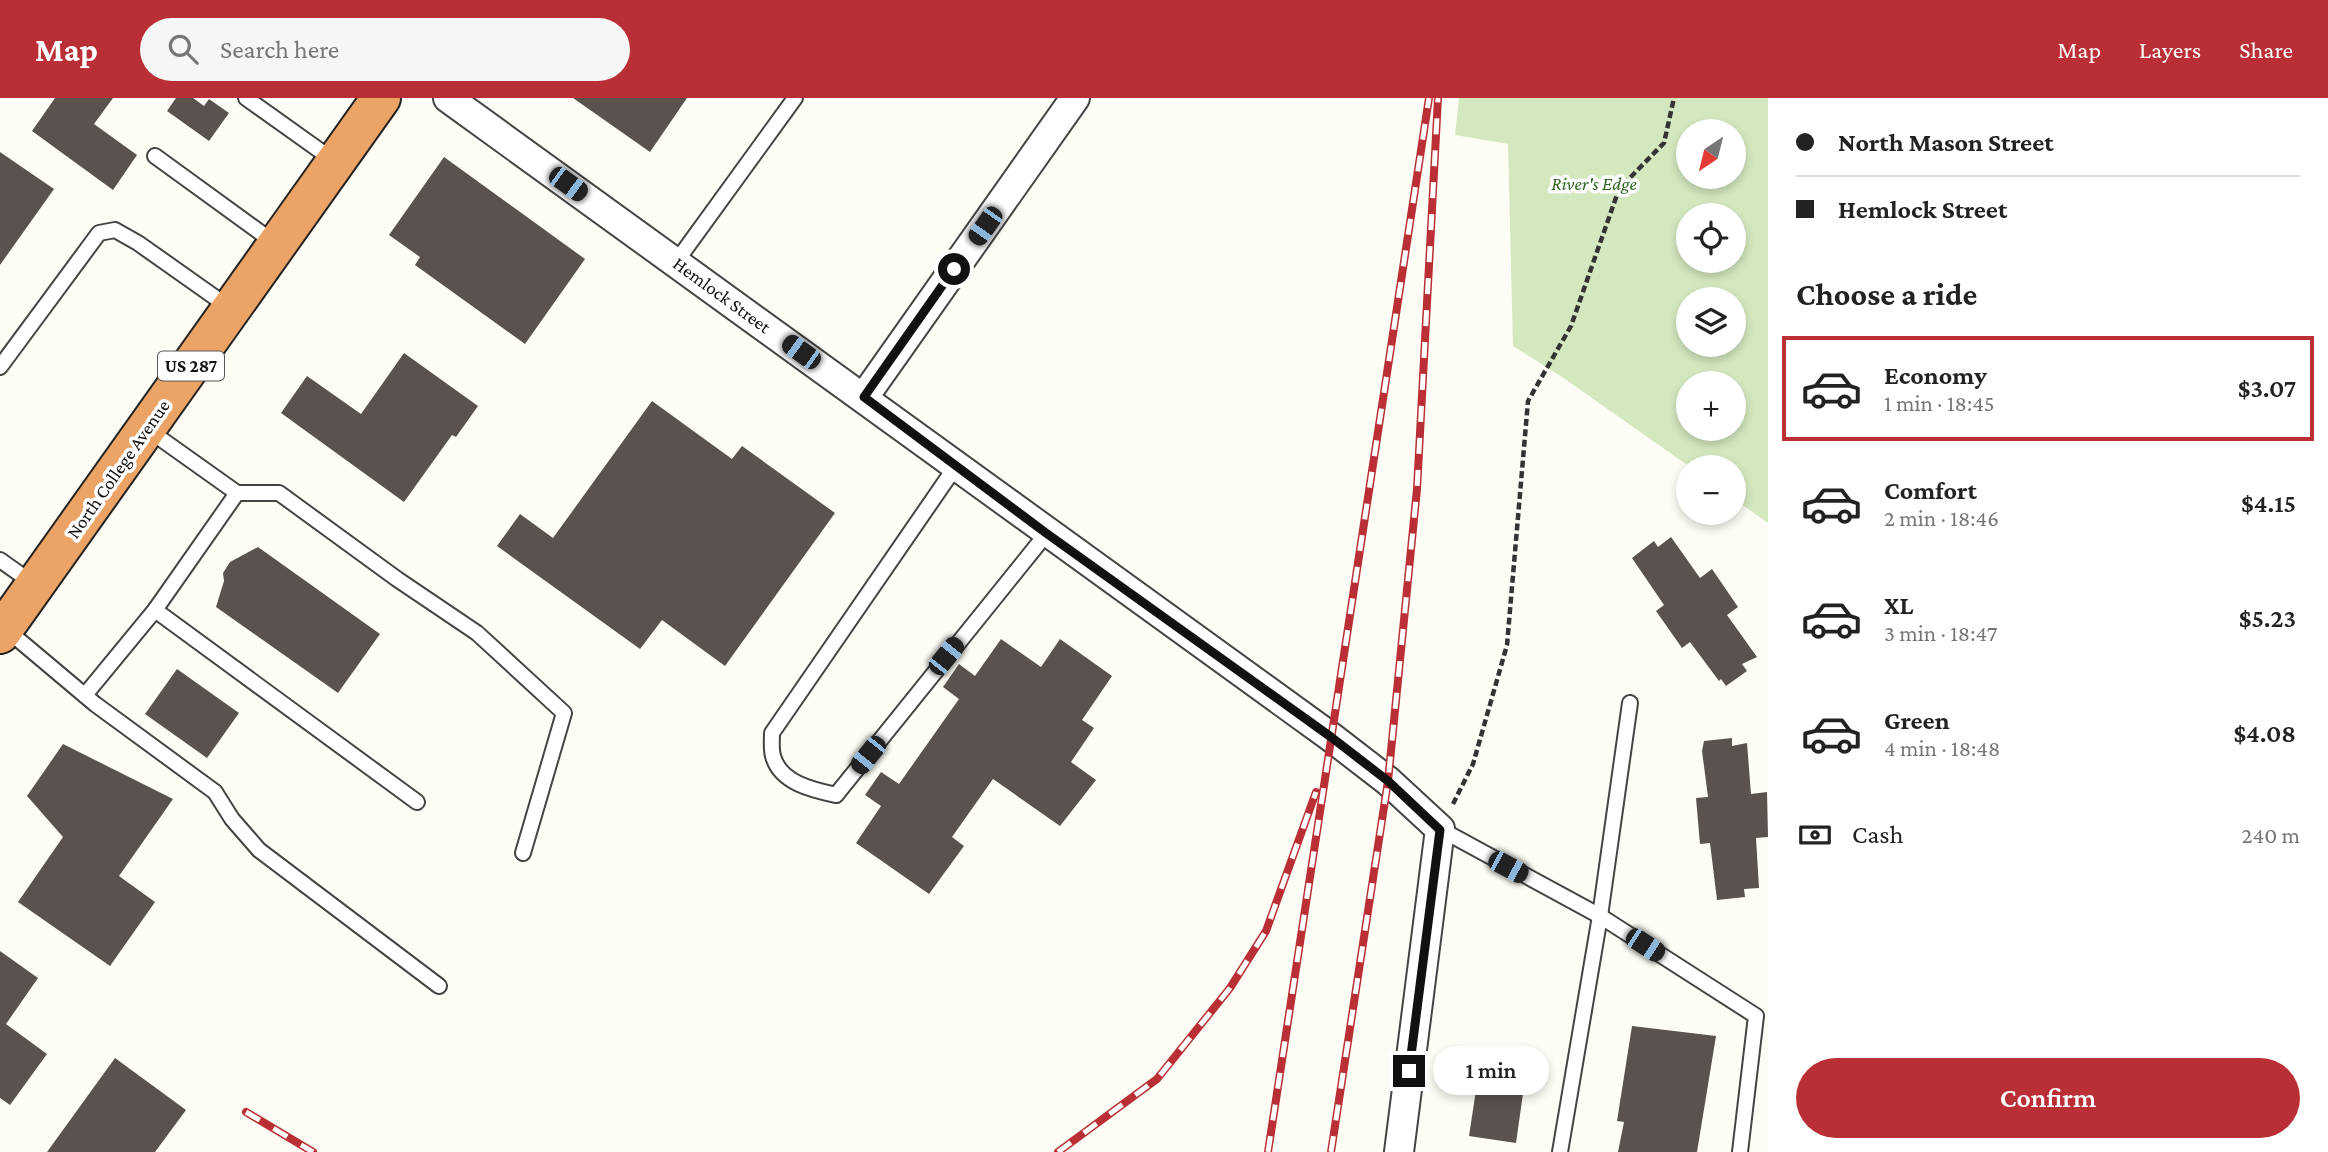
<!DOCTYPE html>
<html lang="en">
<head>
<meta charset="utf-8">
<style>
	body { margin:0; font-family:"Crimson Pro",serif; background:#f6f6f6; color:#222; height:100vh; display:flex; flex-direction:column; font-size:26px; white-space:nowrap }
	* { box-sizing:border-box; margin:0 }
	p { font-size:23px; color:#767676 }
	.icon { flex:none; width:38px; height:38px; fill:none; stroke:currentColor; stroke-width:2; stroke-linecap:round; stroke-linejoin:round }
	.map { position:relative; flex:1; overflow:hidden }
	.details { display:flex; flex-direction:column; background:#fff; width:560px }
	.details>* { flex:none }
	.guide { display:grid; align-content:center; height:154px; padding:0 28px; background:#fff }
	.needle { width:46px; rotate:215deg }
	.fabs { position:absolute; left:1676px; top:21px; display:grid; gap:14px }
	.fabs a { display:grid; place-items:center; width:70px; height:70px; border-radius:50%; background:#fff; box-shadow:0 4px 10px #0003; font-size:35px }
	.end { position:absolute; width:32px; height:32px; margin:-16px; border:9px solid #111; background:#fff; box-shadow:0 0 0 4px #fff }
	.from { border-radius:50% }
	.bubble { position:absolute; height:49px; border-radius:24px; background:#fff; box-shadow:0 4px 10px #0003; font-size:23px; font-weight:600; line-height:49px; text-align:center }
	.car { position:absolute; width:21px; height:42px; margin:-21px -10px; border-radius:9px; box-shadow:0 0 5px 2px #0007; background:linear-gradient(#222 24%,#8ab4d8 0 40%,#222 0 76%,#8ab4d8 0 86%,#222 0) }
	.guide b { display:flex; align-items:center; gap:24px; height:66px; font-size:26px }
	.guide b+b { border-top:2px solid #e0e0e0 }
	.guide i { width:18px; height:18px; background:#222 }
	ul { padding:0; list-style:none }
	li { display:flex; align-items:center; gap:21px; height:105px; margin:0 14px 10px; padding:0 14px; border:4px solid transparent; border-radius:0px }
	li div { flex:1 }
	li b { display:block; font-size:26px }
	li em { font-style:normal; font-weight:600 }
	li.current { border-color:#ba2f35 }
	li>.icon { width:63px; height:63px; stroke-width:1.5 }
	h2 { padding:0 28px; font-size:32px; line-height:84px }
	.pay { display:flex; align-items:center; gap:18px; height:77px; padding:0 28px; font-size:26px }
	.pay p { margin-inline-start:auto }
	.primary-button { display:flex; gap:14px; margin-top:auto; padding:14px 28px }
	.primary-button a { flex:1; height:80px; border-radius:42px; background:#ba2f35; color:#fff; font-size:28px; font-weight:600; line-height:80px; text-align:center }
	header { display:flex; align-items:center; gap:42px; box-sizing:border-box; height:98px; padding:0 35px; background:#ba2f35; color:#fff }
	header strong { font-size:33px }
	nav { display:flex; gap:38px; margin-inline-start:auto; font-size:24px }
	.search { width:490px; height:63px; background:#f6f6f6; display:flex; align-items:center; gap:18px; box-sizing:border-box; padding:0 24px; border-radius:38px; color:#767676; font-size:26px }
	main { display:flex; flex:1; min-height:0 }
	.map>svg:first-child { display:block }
</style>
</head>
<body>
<header>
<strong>Map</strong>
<div class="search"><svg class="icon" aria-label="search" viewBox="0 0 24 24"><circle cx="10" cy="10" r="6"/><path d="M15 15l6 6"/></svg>Search here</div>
<nav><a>Map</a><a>Layers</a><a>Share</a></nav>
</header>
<main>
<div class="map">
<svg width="1768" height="1054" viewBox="0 0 1768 1054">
	<rect width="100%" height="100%" fill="#fefdf5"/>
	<!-- green -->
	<path fill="#d4e8bf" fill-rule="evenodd" d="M 1459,0 L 1768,0 L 1768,425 L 1734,401 L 1734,369 L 1690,369 L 1562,279 L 1513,248 L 1508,46 L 1455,37 ZM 1734,33 L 1734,79 L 1689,79 L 1689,33 ZM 1689,117 L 1734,117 L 1734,163 L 1689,163 ZM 1689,201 L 1734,201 L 1734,247 L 1689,247 ZM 1689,285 L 1734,285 L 1734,331 L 1689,331 Z"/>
	<!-- building -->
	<g fill="#59524e">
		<polygon points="55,0 113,0 94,26 137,57 113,92 32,33"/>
		<polygon points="176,0 193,0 204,8 209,1 229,15 209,43 167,13"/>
		<polygon points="573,0 687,0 650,54"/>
		<polygon points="0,54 54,91 0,167"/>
		<polygon points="444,59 585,161 525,246 415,167 420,159 389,137"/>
		<polygon points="404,255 478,308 456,339 452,337 404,404 281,315 307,278 361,316"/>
		<polygon points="652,303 732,361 742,348 835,415 725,568 662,522 640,551 497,448 520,416 553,440"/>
		<polygon points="1671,439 1700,480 1712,471 1738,509 1727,517 1757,559 1742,566 1747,573 1726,588 1721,581 1719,583 1690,544 1682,550 1656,513 1664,507 1632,460 1654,443 1658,449"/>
		<polygon points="258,449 380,536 338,595 216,509 224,483 223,475 230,464"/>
		<polygon points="1001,541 1041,569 1060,541 1112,578 1082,622 1094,630 1071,664 1096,682 1060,728 993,681 952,739 964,748 929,796 856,745 881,708 865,697 881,674 899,686 959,601 943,589 959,566 975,578"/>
		<polygon points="177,571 239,615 207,660 145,616"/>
		<polygon points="1732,640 1732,648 1747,645 1751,696 1767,694 1768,739 1756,740 1759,790 1744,791 1745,799 1717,802 1710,745 1700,746 1696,700 1708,699 1702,653 1704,643"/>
		<polygon points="63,646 173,701 119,778 155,804 110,868 18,804 63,739 27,698"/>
		<polygon points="0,853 38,880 6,926 47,956 10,1007 0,1000"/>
		<polygon points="1632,928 1716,938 1697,1054 1618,1054 1624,1024 1617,1023"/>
		<polygon points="1482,953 1528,960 1516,1045 1469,1038"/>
		<polygon points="115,960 186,1012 155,1054 47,1054"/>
	</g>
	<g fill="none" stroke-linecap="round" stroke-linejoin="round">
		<!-- lane casing -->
		<g stroke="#444" stroke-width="18">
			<g id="lane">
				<polyline points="246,0 333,62"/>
				<polyline points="155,58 276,146"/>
				<polyline points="676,164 795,0"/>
				<polyline points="0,269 99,135 115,132 138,145 230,210"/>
				<polyline points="147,331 237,395"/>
				<path d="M 956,368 L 772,635 C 772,642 771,651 773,658 C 780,685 813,692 836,697 L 1047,435"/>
				<polyline points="0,462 34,486"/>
				<polyline points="155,512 237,395 279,395 397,481 477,535 564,615 523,755"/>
				<polyline points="7,532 95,606 215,694 232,721 259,752 439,888"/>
				<polyline points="85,597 155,512 417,704"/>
				<polyline points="1440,731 1600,818 1756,918 1740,1054"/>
				<polyline points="1560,1054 1600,818 1630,605"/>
			</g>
		</g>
		<!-- street casing -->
		<g stroke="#444" stroke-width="32">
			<g id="street">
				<polyline points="448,0 1331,639 1388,683 1440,731 1399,1054"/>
				<polyline points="864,299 1075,0"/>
			</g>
		</g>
		<!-- highway casing -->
		<g stroke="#222" stroke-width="42">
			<polyline id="highway" points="0,536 381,0"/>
		</g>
		<!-- path -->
		<polyline stroke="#333" stroke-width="4.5" stroke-dasharray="7 3.5" stroke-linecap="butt" points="1453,706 1473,666 1507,547 1528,303 1571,228 1619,91 1664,45 1674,0"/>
		<!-- lane -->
		<use href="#lane" stroke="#fff" stroke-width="14"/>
		<!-- street -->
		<use href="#street" stroke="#fff" stroke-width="28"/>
		<!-- highway -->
		<use href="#highway" stroke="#eca466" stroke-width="38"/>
		<!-- rail casing -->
		<g stroke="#ba2f35" stroke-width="8">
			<g id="rail">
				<polyline points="246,1014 313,1054"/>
				<polyline points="1058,1054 1157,981 1230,890 1266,833 1316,694"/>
				<polyline points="1268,1054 1429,0"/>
				<polyline points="1331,1054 1388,683 1417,391 1438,0"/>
			</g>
		</g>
		<!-- rail -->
		<use href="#rail" stroke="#fff" stroke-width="5" stroke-dasharray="16" stroke-linecap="butt"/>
	</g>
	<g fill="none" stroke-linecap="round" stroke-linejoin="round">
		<!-- route -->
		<polyline stroke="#111" stroke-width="9" points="954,171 864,299 1046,435 1331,639 1388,683 1440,732 1409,973"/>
	</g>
	<g text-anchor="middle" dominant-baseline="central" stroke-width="7" stroke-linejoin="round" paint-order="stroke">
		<!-- shield labels -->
		<rect fill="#fff" stroke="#585858" stroke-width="2" x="158" y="253.5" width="66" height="29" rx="5"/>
		<g font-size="18" font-weight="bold" fill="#111">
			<text x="191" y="268">US 287</text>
		</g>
		<!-- park labels -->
		<g font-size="19" font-style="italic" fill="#316623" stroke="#fff">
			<text x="1594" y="85">River's Edge</text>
		</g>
		<!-- street labels -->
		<g font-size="19" fill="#111" stroke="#fff">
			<text transform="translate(722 197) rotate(36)">Hemlock Street</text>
			<text transform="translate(118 371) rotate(-55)">North College Avenue</text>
		</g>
	</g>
</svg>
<div class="fabs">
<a><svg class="needle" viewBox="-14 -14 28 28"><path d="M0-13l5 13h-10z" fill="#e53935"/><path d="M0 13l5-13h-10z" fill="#767676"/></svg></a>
<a><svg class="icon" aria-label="locate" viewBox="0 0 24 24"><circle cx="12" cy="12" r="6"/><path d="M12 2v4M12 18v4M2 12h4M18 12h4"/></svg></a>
<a><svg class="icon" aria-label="layers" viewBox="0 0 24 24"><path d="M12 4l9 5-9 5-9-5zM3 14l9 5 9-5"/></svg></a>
<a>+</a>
<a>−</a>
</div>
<i class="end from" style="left:954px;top:171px"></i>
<i class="end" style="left:1409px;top:973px"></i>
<div class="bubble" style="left:1433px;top:948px;width:116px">1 min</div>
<i class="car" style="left:568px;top:86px;rotate:126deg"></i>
<i class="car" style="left:985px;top:128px;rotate:215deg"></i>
<i class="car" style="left:801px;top:254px;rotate:306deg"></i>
<i class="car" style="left:946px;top:558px;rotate:39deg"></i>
<i class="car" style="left:868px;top:657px;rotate:219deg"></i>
<i class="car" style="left:1508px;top:769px;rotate:118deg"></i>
<i class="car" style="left:1645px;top:847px;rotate:123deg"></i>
</div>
<section class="details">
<div class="guide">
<b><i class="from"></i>North Mason Street</b>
<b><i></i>Hemlock Street</b>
</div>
<h2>Choose a ride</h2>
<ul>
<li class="current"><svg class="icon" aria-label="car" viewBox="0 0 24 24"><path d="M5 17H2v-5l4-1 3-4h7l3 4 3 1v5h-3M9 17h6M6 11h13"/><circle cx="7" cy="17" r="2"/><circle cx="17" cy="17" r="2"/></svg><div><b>Economy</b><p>1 min · 18:45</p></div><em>$3.07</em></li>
<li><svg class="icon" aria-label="car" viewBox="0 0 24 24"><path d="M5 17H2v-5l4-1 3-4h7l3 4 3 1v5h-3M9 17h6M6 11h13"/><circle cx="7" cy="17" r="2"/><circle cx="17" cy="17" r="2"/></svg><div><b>Comfort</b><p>2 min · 18:46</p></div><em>$4.15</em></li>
<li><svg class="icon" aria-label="car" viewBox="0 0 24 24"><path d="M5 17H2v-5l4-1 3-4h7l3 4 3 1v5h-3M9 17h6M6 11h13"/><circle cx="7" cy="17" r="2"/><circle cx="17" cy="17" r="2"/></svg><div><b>XL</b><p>3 min · 18:47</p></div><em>$5.23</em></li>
<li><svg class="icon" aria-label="car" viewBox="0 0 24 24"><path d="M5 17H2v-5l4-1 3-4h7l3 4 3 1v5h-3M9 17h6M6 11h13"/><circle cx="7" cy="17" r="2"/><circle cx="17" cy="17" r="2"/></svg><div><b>Green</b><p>4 min · 18:48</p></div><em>$4.08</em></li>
</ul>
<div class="pay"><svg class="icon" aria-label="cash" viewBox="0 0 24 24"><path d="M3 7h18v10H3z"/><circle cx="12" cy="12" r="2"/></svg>Cash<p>240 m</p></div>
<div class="primary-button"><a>Confirm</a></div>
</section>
</main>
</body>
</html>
